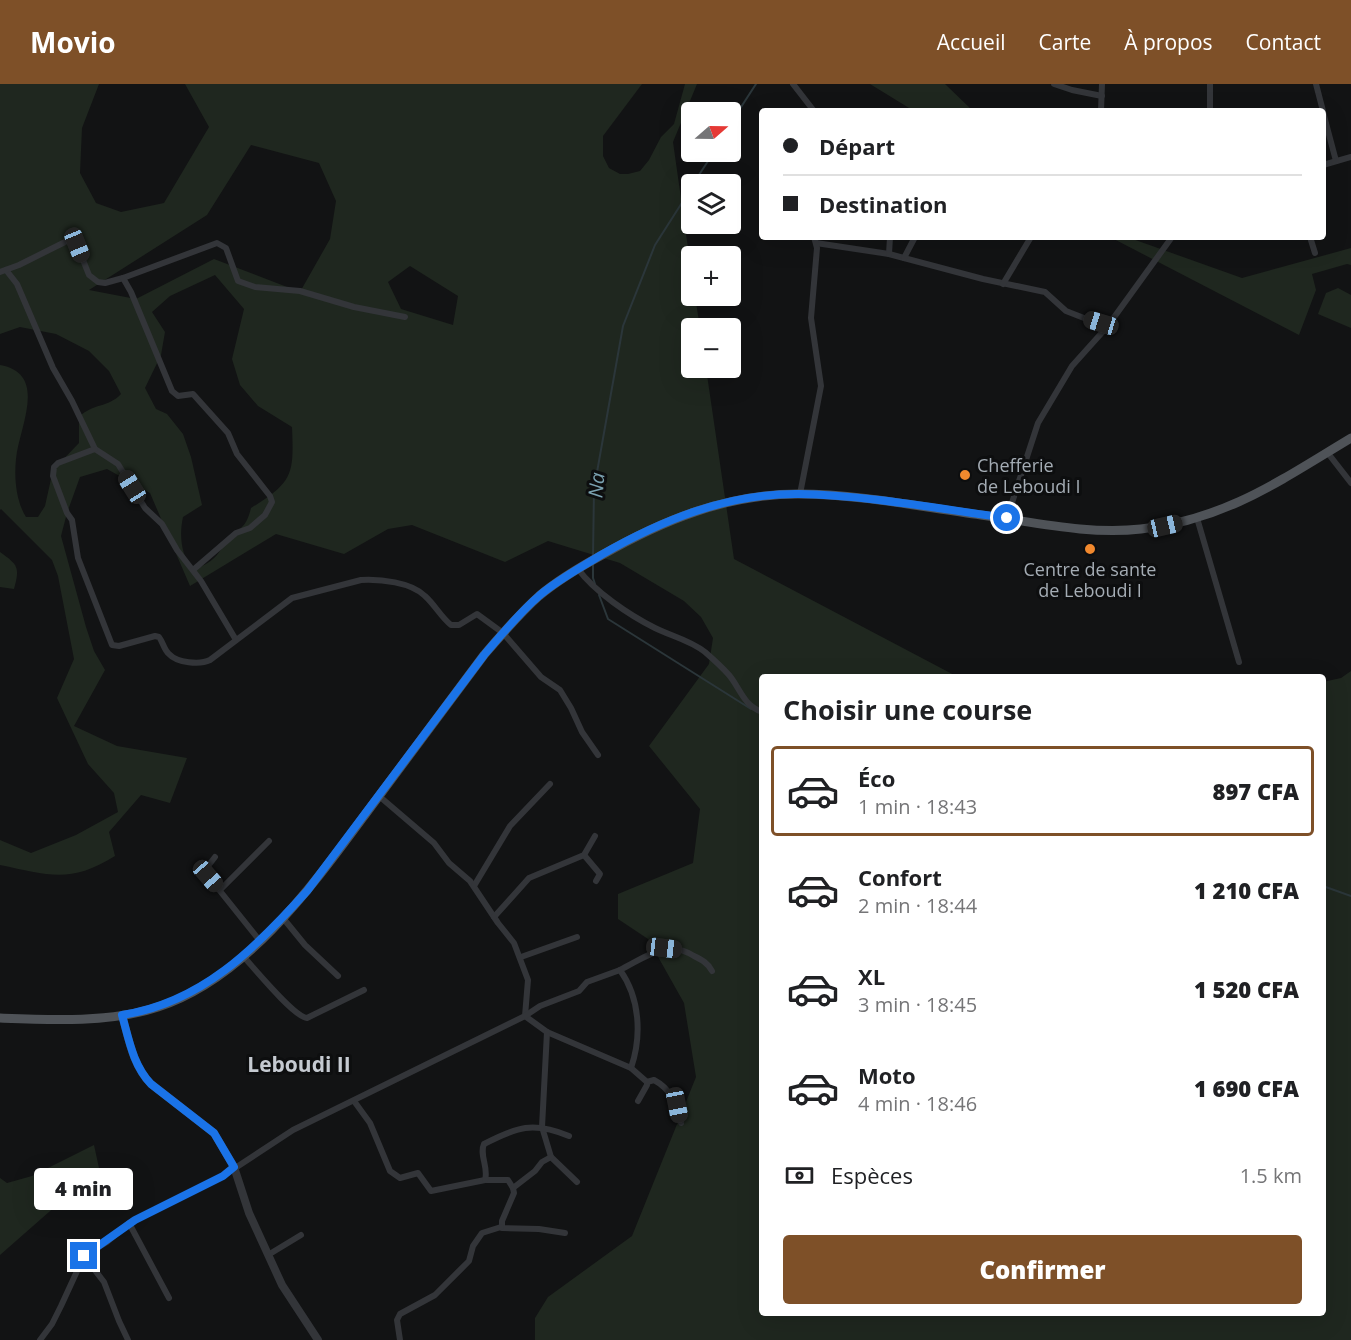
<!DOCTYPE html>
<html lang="fr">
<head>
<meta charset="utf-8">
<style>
	body { margin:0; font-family:"Open Sans",sans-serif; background:#f2f2f2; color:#202124; height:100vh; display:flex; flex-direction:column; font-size:22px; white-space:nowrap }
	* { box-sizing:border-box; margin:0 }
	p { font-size:20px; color:#757577 }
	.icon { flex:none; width:33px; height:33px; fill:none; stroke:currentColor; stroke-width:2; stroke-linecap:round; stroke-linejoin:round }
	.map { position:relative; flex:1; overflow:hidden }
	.side { position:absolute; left:759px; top:590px; width:567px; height:642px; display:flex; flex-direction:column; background:#fff; border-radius:6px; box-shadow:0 6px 24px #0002 }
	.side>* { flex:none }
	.hud { position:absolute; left:759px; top:24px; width:567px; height:132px; border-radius:6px; box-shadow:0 6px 24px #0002; display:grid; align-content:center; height:132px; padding:0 24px; background:#fff }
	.needle { width:39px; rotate:70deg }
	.buttons { position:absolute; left:681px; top:18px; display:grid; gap:12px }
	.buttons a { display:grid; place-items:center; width:60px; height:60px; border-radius:6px; background:#fff; box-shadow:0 6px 24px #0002; font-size:30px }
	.end { position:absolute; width:27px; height:27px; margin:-14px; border:8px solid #1a73e8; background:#fff; box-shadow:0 0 0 3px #fff }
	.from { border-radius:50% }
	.bubble { position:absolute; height:42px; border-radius:6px; background:#fff; box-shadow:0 6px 24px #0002; font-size:20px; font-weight:800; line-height:42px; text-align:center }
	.car { position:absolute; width:18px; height:36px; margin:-18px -9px; border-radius:8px; box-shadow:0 0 4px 2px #0007; background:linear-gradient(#222 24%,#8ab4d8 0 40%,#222 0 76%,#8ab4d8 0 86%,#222 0) }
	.hud b { display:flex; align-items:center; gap:21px; height:57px; font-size:22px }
	.hud b+b { border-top:2px solid #e0e0e0 }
	.hud i { width:15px; height:15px; background:#202124 }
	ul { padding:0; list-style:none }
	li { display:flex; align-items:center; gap:18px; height:90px; margin:0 12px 9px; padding:0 12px; border:3px solid transparent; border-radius:6px }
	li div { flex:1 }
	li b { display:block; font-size:22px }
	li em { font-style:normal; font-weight:800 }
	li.active { border-color:#7e5028 }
	li>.icon { width:54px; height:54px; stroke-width:1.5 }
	h2 { padding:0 24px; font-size:27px; line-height:72px }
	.pay { display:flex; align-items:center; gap:15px; height:66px; padding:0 24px; font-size:22px }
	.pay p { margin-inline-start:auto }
	.button { display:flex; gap:12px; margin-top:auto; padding:12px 24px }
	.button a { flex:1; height:69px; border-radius:6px; background:#7e5028; color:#fff; font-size:24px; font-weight:800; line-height:69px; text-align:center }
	header { display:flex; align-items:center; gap:36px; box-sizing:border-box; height:84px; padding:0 30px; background:#7e5028; color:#fff }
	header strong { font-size:28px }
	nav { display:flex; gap:33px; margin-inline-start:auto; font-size:21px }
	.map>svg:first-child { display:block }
</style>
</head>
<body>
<header>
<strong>Movio</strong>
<nav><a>Accueil</a><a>Carte</a><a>À propos</a><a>Contact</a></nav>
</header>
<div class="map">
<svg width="1351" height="1256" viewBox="0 0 1351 1256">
	<rect width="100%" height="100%" fill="#121314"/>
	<!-- green -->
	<g fill="#1f271f" fill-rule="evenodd">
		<path d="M 0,0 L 99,0 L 82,44 L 80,89 L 96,119 L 121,128 L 164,119 L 209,43 L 185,0 L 642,0 L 603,52 L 603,72 L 609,84 L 620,90 L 628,90 L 640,87 L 649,76 L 661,53 L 674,40 L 685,0 L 697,0 L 673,58 L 691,185 L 692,212 L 695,212 L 700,244 L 692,244 L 692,284 L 706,284 L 734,475 L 956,592 L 762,592 L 762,1228 L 1323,1228 L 1323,598 L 1341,594 L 1351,587 L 1351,1256 L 535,1256 L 535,1234 L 548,1213 L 632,1152 L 696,993 L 684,919 L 648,855 L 618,835 L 618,810 L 693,779 L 700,725 L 649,662 L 709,580 L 713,554 L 701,533 L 684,517 L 620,479 L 548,457 L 505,478 L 412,441 L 388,445 L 344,470 L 276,450 L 190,502 L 150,409 L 107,385 L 80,393 L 67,429 L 61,452 L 86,543 L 94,567 L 105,586 L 74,642 L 117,662 L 187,674 L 170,719 L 141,711 L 109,748 L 115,772 C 70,800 49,791 0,781 L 0,756 L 31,769 L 76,751 L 118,728 L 114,709 L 88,680 L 57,614 L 74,575 L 58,492 L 52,476 L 1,425 L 0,426 L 0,281 C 49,290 19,343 16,375 C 14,394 16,417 26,433 L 38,433 L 45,422 L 53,386 L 79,359 L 79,333 C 93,319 108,324 121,310 L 109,287 L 89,267 L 56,250 L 20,243 L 0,250 ZM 251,61 L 319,79 L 336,117 L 330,155 L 300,208 L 214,175 L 136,215 L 89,206 L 207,131 ZM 410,182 L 458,212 L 453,241 L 401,225 L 388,198 ZM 215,191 L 244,225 L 232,275 L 240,301 L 258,322 L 292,343 C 294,391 293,398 251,424 C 247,440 244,441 233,452 C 215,469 220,476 193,486 C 181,471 179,452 183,433 L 202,421 L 191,373 L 183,350 L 167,330 L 156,325 L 145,304 L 161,271 L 165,248 L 152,228 L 170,212 Z"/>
		<polygon points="870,0 945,0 973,27 914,27"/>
		<polygon points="1110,153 1127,153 1242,194 1351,164 1351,181 1347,180 1312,190 1316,206 1299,251"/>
		<polygon points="1338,204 1351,211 1351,244 1318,230 1326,209"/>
		<path d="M 0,468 C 18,481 20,483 14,505 L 0,503 Z"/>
		<polygon points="94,1061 99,1084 0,1171 0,1094 7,1099 32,1092"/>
	</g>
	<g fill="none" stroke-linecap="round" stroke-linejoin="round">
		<!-- stream -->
		<g stroke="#2b363a" stroke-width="2">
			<polyline points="730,40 756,0"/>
			<polyline points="693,100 714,68"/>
			<polyline points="593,473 594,405 623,242 655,161 692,103"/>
			<polyline points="593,479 593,494 595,500"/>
			<polyline points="599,511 608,535 751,625"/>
			<polyline points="1323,802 1351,812"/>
		</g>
		<!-- minor -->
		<g stroke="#333539" stroke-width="6">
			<polyline points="793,0 814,27"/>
			<polyline points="1054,0 1072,6 1102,12"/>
			<polyline points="1316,0 1323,27"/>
			<polyline points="1101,27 1102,0"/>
			<polyline points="1210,27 1210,0"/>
			<polyline points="1323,28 1336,77"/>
			<polyline points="1323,81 1351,73"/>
			<polyline points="1310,153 1315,169"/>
			<polyline points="816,159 889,170 983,195 1045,208 1066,227 1107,243"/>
			<polyline points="889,170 890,153"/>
			<polyline points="904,174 915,153"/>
			<polyline points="6,186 17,200 53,284 72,317 95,365 118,380 145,424 162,440 177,466 201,497 236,556"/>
			<polyline points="0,188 19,181 69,156 77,161 89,191 98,198 105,199 123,194 217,159 226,164 238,197 255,203 300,207 354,223 405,233"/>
			<polyline points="123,194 131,208 172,307 178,312 193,310 228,349 237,370 270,412 272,418 265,431 250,444 236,449 193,486"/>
			<polyline points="1003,200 1031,153"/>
			<path d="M 95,365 L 58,379 L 54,383 L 53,392 L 67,429 L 72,436 L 78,474 L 112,561 L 119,562 L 155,552 L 159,553 C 163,558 164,566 169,570 C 177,579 200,581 210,576 L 292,514 L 361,496 C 380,495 411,498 425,512 C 435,521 441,533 451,541 L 459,541 L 477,530 L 503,549 L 541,593 L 560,606 L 571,624 L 582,648 L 598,671"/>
			<polyline points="1327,368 1351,399"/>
			<polyline points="800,410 821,302 811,234 817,164 814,153"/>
			<polyline points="1007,434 1038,339 1072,282 1107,243 1172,153"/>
			<polyline points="1197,434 1239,578"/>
			<path d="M 578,485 C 595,508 629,531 655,544 C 671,552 690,556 705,568 C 713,575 722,583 729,591 C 740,604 743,621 762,628"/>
			<polyline points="379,712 434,759 449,779 470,797 498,839 514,859 528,896 525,932"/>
			<polyline points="584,771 600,790 596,797"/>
			<polyline points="215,773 208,782 208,792 260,857"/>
			<polyline points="474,802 510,742 550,700"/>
			<polyline points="220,806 269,757"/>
			<polyline points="494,833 529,794 584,771 595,752"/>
			<polyline points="283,834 305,861 338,892"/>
			<path d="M 243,872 C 254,884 294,933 307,934 L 364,906"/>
			<polyline points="521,873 577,853"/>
			<path d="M 620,886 C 646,873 666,855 694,872 C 702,876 708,879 712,887"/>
			<polyline points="525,932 547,948 631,984 647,998 647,1001 638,1017"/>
			<polyline points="547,948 542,1043 551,1073 577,1098"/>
			<path d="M 647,998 L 654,996 C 671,1005 677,1020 681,1039"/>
			<polyline points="354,1017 370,1039 390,1087 400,1094 418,1089 431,1107 485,1096 508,1096 513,1104 514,1109 502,1137 502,1144 539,1145 565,1149"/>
			<path d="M 485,1096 C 489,1084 479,1071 484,1060 C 517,1043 533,1037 569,1052"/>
			<polyline points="513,1104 535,1087 542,1078 551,1073"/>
			<polyline points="129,1139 169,1214"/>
			<polyline points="268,1171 301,1151"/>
			<polyline points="84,1172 104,1198 119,1237 128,1256"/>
			<path d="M 40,1256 L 52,1240 L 61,1222 L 84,1172 L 107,1158 L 129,1139 L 223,1092 L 293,1046 L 525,932 L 540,922 L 579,907 L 587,898 L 620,886 C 640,914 642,952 631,984"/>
			<polyline points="400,1256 397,1236 400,1230 435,1211 469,1177 473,1162 482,1149 501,1143"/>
		</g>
		<!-- tertiary -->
		<path stroke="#333539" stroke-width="8" d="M 122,931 C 129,956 133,982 151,1000 L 214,1049 L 234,1083 L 249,1129 L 282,1201 L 318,1256"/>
		<!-- primary -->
		<path stroke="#4f5358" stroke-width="9" d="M 0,934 C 49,936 111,939 158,923 C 250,893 318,794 373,720 C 410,671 447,621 484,571 C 502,550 519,530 539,512 C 558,496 580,483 602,471 C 663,436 727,410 798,410 C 859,410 921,423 981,431 C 1034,438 1088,451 1141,445 C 1225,436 1281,396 1351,354"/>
	</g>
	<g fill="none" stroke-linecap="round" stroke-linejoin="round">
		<!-- route -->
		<path stroke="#1a73e8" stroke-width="8" d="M 84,1172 L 135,1136 L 223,1092 L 234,1083 L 214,1049 L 151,1000 C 133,981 129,956 122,931 C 201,919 255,865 307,807 L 484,571 C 502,550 519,529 540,511 C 559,495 580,484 601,471 C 662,436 728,409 799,410 C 866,411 940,425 1007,434"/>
	</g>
	<!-- markers -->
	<g fill="#f1892e" stroke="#0d0e0f" stroke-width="2">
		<circle cx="965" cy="391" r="6"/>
		<circle cx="1090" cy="465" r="6"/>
	</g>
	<g text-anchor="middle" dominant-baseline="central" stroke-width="6" stroke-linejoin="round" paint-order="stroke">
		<!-- poi labels -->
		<g font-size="18" fill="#a4acb4" stroke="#0d0e0f" text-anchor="start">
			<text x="977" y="381">Chefferie<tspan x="977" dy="21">de Leboudi I</tspan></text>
			<text x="1090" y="485" text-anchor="middle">Centre de sante<tspan x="1090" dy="21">de Leboudi I</tspan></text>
		</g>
		<!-- water labels -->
		<g font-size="20" font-style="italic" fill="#7aa1b0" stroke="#0d0e0f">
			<text transform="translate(596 401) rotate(-84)">Na</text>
		</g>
		<!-- quarter labels -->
		<g font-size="21" font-weight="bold" fill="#c5cad1" stroke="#0d0e0f">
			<text x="299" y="980">Leboudi II</text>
		</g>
	</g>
</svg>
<div class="buttons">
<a><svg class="needle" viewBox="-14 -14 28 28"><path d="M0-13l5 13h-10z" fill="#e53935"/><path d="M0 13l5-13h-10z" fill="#757577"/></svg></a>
<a><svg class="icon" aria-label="layers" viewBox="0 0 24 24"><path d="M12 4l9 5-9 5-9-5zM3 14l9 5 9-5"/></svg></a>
<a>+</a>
<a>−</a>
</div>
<i class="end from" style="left:1007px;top:434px"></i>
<i class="end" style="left:84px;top:1172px"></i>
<div class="bubble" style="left:34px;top:1084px;width:99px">4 min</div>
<i class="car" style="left:77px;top:161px;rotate:158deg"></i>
<i class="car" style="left:1101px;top:239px;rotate:287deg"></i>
<i class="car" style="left:132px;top:403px;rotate:328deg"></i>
<i class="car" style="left:1165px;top:442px;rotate:77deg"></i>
<i class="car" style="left:208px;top:792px;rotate:139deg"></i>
<i class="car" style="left:664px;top:864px;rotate:97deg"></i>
<i class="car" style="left:677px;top:1021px;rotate:169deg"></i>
<div class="hud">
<b><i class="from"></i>Départ</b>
<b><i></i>Destination</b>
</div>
<section class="side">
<h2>Choisir une course</h2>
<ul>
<li class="active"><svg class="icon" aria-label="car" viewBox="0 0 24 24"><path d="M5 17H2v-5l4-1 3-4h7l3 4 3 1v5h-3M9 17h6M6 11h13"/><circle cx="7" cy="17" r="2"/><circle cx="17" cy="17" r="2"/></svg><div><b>Éco</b><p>1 min · 18:43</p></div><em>897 CFA</em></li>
<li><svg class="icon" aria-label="car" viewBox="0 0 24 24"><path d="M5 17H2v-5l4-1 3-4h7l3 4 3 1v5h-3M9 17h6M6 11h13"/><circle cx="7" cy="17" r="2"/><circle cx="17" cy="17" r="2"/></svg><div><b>Confort</b><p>2 min · 18:44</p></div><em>1 210 CFA</em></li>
<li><svg class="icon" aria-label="car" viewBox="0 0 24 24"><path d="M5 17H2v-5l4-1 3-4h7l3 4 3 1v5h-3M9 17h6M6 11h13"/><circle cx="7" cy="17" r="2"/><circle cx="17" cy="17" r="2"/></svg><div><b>XL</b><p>3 min · 18:45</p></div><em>1 520 CFA</em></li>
<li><svg class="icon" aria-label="car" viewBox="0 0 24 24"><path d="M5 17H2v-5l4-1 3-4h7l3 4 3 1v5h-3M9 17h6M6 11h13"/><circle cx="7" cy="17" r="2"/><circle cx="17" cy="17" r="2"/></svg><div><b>Moto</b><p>4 min · 18:46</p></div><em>1 690 CFA</em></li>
</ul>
<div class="pay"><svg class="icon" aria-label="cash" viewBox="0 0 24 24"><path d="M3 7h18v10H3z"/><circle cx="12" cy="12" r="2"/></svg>Espèces<p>1.5 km</p></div>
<div class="button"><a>Confirmer</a></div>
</section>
</div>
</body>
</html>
